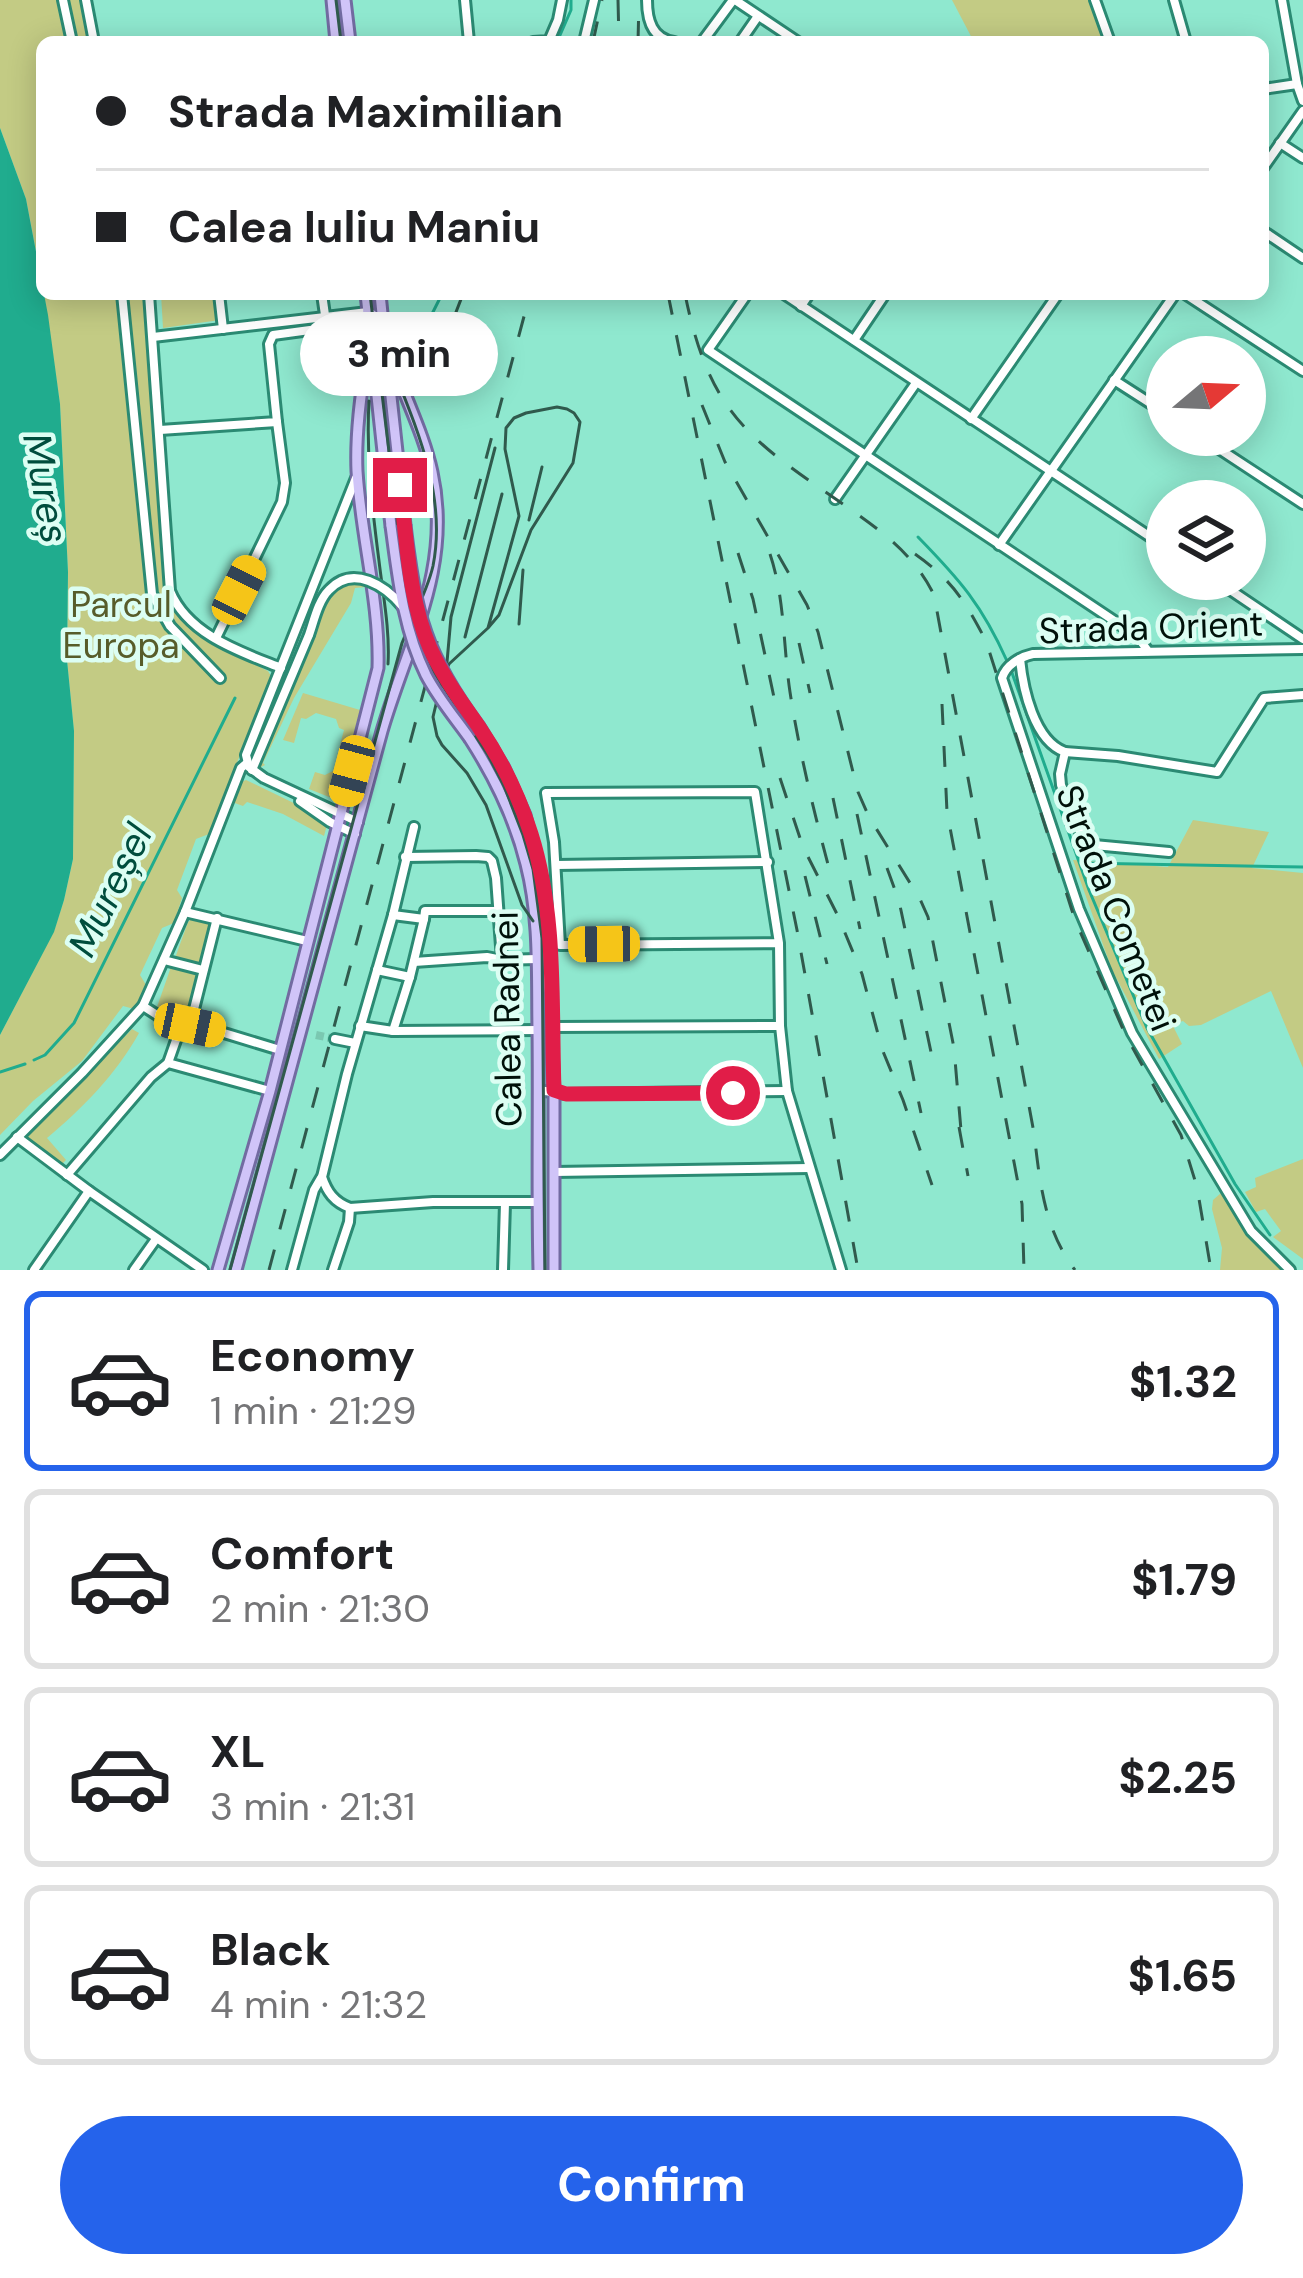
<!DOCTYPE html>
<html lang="en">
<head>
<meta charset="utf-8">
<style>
	body { margin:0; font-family:"DM Sans",sans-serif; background:#f6f6f6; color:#202124; height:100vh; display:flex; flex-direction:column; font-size:45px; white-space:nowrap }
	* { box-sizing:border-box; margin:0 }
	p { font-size:39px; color:#757577 }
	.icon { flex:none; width:66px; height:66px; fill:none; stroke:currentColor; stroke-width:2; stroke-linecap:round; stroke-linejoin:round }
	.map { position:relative; height:1270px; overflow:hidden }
	.sheet { display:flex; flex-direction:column; background:#fff; flex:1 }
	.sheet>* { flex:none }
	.guide { position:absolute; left:36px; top:36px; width:1233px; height:264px; border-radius:18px; box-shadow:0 6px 30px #0003; display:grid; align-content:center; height:264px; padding:0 60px; background:#fff }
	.needle { width:78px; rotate:71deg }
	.buttons { position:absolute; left:1146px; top:336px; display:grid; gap:24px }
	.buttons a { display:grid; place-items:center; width:120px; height:120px; border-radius:50%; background:#fff; box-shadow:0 6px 30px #0003; font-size:60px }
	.end { position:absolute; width:54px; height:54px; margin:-27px; border:15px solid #e11d48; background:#fff; box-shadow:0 0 0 6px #fff }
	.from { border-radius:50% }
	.bubble { position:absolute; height:84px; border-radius:42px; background:#fff; box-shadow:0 6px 30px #0003; font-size:39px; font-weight:700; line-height:84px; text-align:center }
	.car { position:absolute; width:36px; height:72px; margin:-36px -18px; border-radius:15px; box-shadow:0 0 9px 3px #0007; background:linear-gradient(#f5c518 24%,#345 0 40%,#f5c518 0 76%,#345 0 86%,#f5c518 0) }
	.guide b { display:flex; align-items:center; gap:42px; height:114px; font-size:45px }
	.guide b+b { border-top:3px solid #e0e0e0 }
	.guide i { width:30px; height:30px; background:#202124 }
	ul { padding:21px 0 0; list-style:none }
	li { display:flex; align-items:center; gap:36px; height:180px; margin:0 24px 18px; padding:0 36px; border:6px solid #e0e0e0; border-radius:18px }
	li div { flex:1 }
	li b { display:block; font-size:45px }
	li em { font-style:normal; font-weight:700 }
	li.on { border-color:#2563eb }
	li>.icon { width:108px; height:108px; stroke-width:1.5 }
	.primary-button { display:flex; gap:24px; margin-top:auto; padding:24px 60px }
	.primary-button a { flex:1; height:138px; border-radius:72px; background:#2563eb; color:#fff; font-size:48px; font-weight:700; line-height:138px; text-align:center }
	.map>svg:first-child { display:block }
</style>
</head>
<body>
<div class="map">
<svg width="1303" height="1270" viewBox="0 0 1303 1270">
	<rect width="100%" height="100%" fill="#8fe8cf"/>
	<!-- green -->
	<g fill="#c3cb84">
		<polygon points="0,0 80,0 90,42 42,42 42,282 26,199 0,128"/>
		<polygon points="952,0 1089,0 1104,42 974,42"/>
		<polygon points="44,294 147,294 167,600 201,637 268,671 271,676 209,834 196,839 177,890 182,898 174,923 162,928 140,975 146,985 134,1009 123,1006 82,1061 33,1101 0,1135 0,1035 54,931 64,900 73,859 74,731 67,660 68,572 60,404"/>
		<polygon points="161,294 218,294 220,320 163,328"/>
		<polygon points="356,583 365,584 366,587 355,588 351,603 294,698 263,763 265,765 261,767 261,762 329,599 337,589"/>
		<polygon points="303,693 360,710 338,795 334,799 309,789 315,772 325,775 333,771 344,730 339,728 336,719 316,713 306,719 301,718 294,743 283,740"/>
		<polygon points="246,780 304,808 327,825 324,836 283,814 247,802 243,806 232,802 239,783"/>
		<polygon points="1193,820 1269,832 1252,868 1303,873 1303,1068 1271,991 1201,1025 1189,1026 1183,1021 1177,1023 1174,1028 1182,1044 1159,1059 1112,970 1073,860 1168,867"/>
		<polygon points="195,916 214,921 202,968 174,961 188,922"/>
		<polygon points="172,964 201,970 189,1020 161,1012 157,1007"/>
		<path d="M 132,1029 L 139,1033 C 117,1073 82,1109 47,1138 L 66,1160 L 60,1166 L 26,1138 Z"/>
		<polygon points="1303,1159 1303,1259 1273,1237 1281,1231 1265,1209 1256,1212 1245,1192 1256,1187 1255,1178"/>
		<polygon points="1221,1193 1251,1238 1285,1270 1220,1270 1222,1248 1212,1209 1213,1200"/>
	</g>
	<!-- water -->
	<polygon fill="#20ac8e" points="0,128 26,199 48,315 60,404 68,572 67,660 74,731 73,859 64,900 54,932 0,1035"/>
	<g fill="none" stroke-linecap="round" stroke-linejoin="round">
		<!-- stream -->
		<g stroke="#20ac8e" stroke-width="3">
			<polyline points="557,42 571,10 571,0"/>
			<polyline points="413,352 442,294"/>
			<path d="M 918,537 C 960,580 982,605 1007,661"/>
			<polyline points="1011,670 1089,890 1147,1028 1235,1184 1270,1235"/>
			<polyline points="1082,863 1303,867"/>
			<polyline points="34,1060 45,1055 74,1023 235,698"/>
			<polyline points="0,1072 25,1064"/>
		</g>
		<!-- minor-tunnel -->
		<polyline stroke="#7ac8b1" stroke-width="8" stroke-dasharray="8 4" stroke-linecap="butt" points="316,1035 335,1039"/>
		<!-- minor casing -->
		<g stroke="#2b8a73" stroke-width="14">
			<g id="minor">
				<polyline points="63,0 72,42"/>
				<polyline points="86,0 94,42"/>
				<polyline points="465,0 469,42"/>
				<path d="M 647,0 C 647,20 652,39 674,42"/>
				<polyline points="735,0 798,42"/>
				<polyline points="1095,0 1110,42"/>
				<polyline points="1174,0 1186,42"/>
				<polyline points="1282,0 1297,84 1303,101"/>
				<polyline points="533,42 549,41 558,20 562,0"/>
				<polyline points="584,42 594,0"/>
				<polyline points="702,42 733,0"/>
				<polyline points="740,42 758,16"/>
				<polyline points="1263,89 1297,84"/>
				<polyline points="1280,143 1303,158"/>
				<polyline points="1263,168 1303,111"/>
				<polyline points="1263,231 1303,258"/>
				<polyline points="122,294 152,594 170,626 220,678"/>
				<path d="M 149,294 L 170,591 C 188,635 241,652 281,668"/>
				<polyline points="219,294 223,329"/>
				<polyline points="322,294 326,322"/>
				<polyline points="747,294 708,350 1137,636 1148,651"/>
				<polyline points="784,294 1167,548"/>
				<polyline points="1185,294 1303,371"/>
				<polyline points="801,306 809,294"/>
				<polyline points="153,337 368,312"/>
				<polyline points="854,340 885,294"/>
				<polyline points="1114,380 1167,414"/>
				<polyline points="971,419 1058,294"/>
				<polyline points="160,430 277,422 269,344 273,335 369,322"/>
				<polyline points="1198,435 1303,504"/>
				<polyline points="356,478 246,755 249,767 264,778 358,822"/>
				<polyline points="835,499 916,383"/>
				<polyline points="999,545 1175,294"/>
				<polyline points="1214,579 1303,639"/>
				<polyline points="216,638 282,502 285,483 277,422"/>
				<path d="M 1020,659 C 1023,689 1034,741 1065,752 L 1060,774 L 1061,785 L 1081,834 L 1094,845 L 1169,852"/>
				<polyline points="1065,752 1118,756 1217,772 1264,698 1303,695"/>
				<polyline points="252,770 309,635"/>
				<polyline points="300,801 330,822 355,834"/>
				<path d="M 414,827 L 393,915 L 347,1074 L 322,1177 C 327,1192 334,1202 350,1208 L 433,1202 L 537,1202"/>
				<polyline points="405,857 476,856 488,857 492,861 496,878 502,960"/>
				<polyline points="556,865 768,862"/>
				<polyline points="185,912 307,941"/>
				<polyline points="424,919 425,911 498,911"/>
				<polyline points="779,943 560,945 554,842 546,793 755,792 779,943 780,1026 787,1091 841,1270"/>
				<polyline points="164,960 203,970"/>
				<polyline points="414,962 487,957 502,960 537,959"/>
				<polyline points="377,970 410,977"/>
				<polyline points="143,1006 165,1020 224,1033 280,1050"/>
				<polyline points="190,1025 217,918"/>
				<polyline points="360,1026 393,1031 538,1030"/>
				<polyline points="552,1027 780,1026"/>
				<polyline points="393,1031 410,977 424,919 393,915"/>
				<polyline points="335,1039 355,1043"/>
				<polyline points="168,1063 270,1091"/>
				<polyline points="538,1090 566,1094 787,1091"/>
				<polyline points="17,1137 89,1191 203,1270"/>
				<polyline points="0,1155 82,1073 143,1006 185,912 241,768 247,763"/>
				<polyline points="554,1172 809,1168"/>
				<polyline points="67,1175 151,1077 168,1063 182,1023"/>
				<polyline points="34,1270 89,1191"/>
				<polyline points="134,1270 156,1239"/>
				<polyline points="292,1270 314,1190 321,1178"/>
				<polyline points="333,1270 349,1222 350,1208"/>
				<polyline points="503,1270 505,1203"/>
				<path d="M 1290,1270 L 1251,1231 L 1132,1033 L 1079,909 L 1002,678 C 1006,665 1020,657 1033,654 L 1303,649"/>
			</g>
		</g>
		<!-- major casing -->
		<g stroke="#726ba1" stroke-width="15">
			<g id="major">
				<polyline points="332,0 336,42"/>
				<polyline points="345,0 350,42"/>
				<polyline points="366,294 391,526"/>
				<polyline points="380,294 383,323"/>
				<polyline points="386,351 405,525"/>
				<polyline points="480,728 504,768 525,815 545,895 554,1090 554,1270"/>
				<path d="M 470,739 C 495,778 515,819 526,864 C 540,918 537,975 538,1030 C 539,1110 537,1190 539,1270"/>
				<path d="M 218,1270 L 270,1091 L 378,668 C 380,602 361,537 357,471 C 355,425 364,377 370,331"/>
				<path d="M 236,1270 L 382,731 C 408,642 453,568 432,472 C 425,439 410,408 398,376 C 390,356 389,322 368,312"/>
			</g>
		</g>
		<!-- minor -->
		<use href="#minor" stroke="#fff" stroke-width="8"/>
		<!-- major -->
		<use href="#major" stroke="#d0c4f8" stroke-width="9"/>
		<!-- tram -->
		<g stroke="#305a4d" stroke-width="3">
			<polyline points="336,0 341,42"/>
			<polyline points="370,294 408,609 427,662 488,755 504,786 523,835 533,869 542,938 545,1270"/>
			<path d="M 369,401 C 366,455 372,507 379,561 C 383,595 390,630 388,664"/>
			<polyline points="529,520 542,467"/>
			<polyline points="519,624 523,570"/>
			<polyline points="465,637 502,494"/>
			<polyline points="447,662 451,617 495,448"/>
			<polyline points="442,678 449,664 488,628 499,615 531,530 573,463 580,422 574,413 567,409 557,407 526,413 514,418 506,428 505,449 519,516 488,628"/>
			<polyline points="442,679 433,717 437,736 442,745 467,773 486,805 522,905 533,921"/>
			<path d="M 230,1270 L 402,643 C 412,619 427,592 433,566 C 448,491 412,418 386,351"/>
		</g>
		<!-- rail -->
		<g stroke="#305a4d" stroke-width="3" stroke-dasharray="21 21" stroke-linecap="butt">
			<polyline points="618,0 619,42"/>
			<polyline points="593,42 602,0"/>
			<polyline points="638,42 639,0"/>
			<polyline points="668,294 797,930 858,1270"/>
			<path d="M 685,294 C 710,417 752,441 850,509 C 883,532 916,557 934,595 L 1034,1133 C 1040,1183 1044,1229 1075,1270"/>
			<polyline points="414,391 451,325 463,294"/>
			<polyline points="702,405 725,462 807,605 818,632 858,792 869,817 920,899 928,917 954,1048 962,1142"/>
			<polyline points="738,553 753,599 778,716"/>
			<path d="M 770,554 C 785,599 783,645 790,692 C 800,757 816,820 833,883"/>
			<path d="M 915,554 C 953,581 965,601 986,641 L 1075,920 L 1126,1036 L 1181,1135 L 1197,1187 L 1211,1270"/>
			<polyline points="799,643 810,693"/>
			<polyline points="942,704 947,812 1022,1204 1024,1270"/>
			<polyline points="780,778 803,847 838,916 862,974 882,1049 903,1100 932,1185"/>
			<polyline points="833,798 860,929"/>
			<polyline points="857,814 921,1113"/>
			<polyline points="887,868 899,901 935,1071"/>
			<polyline points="805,876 827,964"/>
			<polyline points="959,1127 968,1176"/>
			<polyline points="269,1270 530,294"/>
		</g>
		<!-- minor-bridge casing -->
		<g stroke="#2b8a73" stroke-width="14" stroke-linecap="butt">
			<path id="minor-bridge" d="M 309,635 C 314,621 318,601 329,590 C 353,564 386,586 403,607"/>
		</g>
		<!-- major-bridge casing -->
		<g stroke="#726ba1" stroke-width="15" stroke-linecap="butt">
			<g id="major-bridge">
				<path d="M 405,525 C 416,615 425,654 480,728"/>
				<path d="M 391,526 C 398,577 403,628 426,675 C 438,698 455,718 470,739"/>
			</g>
		</g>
		<!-- minor-bridge -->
		<use href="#minor-bridge" stroke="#fff" stroke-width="8"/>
		<!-- major-bridge -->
		<use href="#major-bridge" stroke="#d0c4f8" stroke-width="9"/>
	</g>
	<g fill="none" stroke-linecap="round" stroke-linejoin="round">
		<!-- route -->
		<path stroke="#e11d48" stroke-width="15" d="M 400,485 C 407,539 408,598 430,648 C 443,677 461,701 479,727 C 501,759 519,796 531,834 C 557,916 551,1006 554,1090 L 566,1094 L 733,1093"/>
	</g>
	<g text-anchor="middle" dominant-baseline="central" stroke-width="9" stroke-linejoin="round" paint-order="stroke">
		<!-- park labels -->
		<g font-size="36" fill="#575c2a" stroke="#dcfef3">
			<text x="121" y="604">Parcul<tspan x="121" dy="41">Europa</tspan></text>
		</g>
		<!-- street labels -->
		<g font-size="36" fill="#00110a" stroke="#dcfef3">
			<text transform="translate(1151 627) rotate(-2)">Strada Orient</text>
			<text transform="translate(1116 908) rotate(68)">Strada Cometei</text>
			<text transform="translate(507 1019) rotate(-91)">Calea Radnei</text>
		</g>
		<!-- water labels -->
		<g font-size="39" font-style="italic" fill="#004d3d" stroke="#dcfef3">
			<text transform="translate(46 488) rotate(80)">Mureș</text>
			<text transform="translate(110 890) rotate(-64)">Mureșel</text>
		</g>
	</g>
</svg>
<div class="buttons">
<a><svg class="needle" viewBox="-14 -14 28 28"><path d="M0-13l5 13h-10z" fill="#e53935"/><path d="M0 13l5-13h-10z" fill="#757577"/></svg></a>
<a><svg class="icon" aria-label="layers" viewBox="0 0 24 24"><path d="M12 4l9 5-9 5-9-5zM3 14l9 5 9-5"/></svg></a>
</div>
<i class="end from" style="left:733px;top:1093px"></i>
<i class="end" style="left:400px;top:485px"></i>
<div class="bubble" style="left:300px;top:312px;width:198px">3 min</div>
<i class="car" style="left:239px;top:590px;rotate:27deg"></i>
<i class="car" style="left:352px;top:771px;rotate:195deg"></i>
<i class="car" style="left:604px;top:944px;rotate:269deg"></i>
<i class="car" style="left:190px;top:1025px;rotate:102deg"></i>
<div class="guide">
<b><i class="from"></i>Strada Maximilian</b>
<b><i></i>Calea Iuliu Maniu</b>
</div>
</div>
<section class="sheet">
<ul>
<li class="on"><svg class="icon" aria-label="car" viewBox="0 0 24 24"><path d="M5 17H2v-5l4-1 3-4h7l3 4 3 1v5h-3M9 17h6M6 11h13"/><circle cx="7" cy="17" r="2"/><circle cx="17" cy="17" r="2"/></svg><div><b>Economy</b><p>1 min · 21:29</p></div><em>$1.32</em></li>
<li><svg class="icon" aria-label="car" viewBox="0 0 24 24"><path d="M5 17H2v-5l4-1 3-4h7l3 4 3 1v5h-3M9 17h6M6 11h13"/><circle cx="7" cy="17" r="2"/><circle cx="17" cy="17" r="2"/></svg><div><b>Comfort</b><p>2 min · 21:30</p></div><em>$1.79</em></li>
<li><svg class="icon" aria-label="car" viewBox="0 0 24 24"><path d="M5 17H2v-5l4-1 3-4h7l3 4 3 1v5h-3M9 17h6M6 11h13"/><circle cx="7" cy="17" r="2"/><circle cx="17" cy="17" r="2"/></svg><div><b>XL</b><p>3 min · 21:31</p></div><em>$2.25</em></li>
<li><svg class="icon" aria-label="car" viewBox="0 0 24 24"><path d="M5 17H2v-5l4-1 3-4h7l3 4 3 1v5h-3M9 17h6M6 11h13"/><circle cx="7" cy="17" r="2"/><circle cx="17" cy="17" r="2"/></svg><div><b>Black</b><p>4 min · 21:32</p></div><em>$1.65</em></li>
</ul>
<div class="primary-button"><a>Confirm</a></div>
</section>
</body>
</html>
